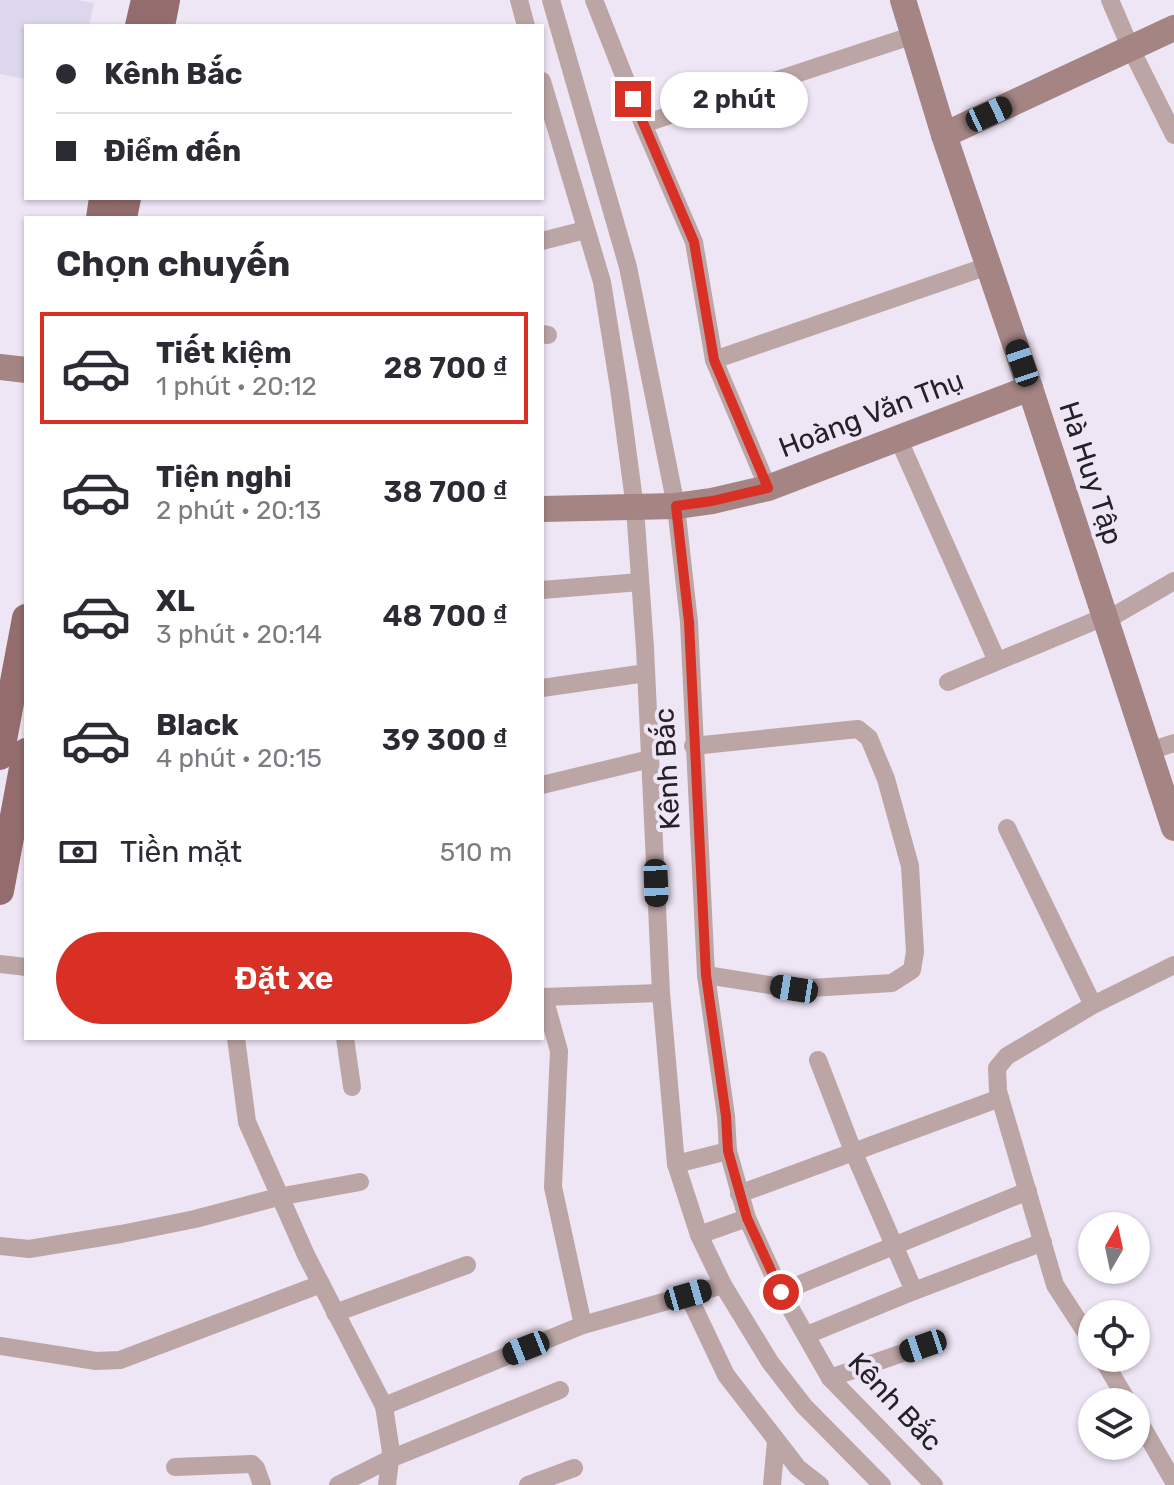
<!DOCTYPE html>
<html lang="vi">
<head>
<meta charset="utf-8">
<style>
	body { margin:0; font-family:Rubik,sans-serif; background:#f7f7f7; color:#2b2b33; height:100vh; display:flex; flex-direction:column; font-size:30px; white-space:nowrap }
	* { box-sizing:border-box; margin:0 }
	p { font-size:26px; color:#7c7c81 }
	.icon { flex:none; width:44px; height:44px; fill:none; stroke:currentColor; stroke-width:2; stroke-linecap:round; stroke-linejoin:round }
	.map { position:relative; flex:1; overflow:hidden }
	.drawer { position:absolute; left:24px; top:216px; width:520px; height:824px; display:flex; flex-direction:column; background:#fff; border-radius:0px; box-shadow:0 2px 6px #0004 }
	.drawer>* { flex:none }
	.banner { position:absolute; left:24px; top:24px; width:520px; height:176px; border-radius:0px; box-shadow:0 2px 6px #0004; display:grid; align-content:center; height:176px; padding:0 32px; background:#fff }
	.needle { width:52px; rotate:9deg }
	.buttons { position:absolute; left:1078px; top:1212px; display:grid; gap:16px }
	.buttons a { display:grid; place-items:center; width:72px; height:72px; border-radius:50%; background:#fff; box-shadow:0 2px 6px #0004; font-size:40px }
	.end { position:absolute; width:36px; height:36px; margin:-18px; border:10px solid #d93025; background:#fff; box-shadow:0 0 0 4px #fff }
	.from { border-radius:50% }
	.bubble { position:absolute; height:56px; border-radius:28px; background:#fff; box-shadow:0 2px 6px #0004; font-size:26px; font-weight:600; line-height:56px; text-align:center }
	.car { position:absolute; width:24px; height:48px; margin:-24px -12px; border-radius:10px; box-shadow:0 0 6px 2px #0007; background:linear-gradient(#222 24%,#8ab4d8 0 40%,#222 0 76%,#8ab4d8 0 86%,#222 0) }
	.banner b { display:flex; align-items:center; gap:28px; height:76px; font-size:30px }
	.banner b+b { border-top:2px solid #e1e1e2 }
	.banner i { width:20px; height:20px; background:#2b2b33 }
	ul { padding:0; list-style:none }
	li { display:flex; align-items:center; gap:24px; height:112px; margin:0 16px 12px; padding:0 16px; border:4px solid transparent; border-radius:0px }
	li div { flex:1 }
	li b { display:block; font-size:30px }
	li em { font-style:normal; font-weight:600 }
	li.active { border-color:#d93025 }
	li>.icon { width:72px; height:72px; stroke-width:1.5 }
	h2 { padding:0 32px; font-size:36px; line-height:96px }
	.pay { display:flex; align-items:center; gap:20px; height:88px; padding:0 32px; font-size:30px }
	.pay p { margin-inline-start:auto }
	.button { display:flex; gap:16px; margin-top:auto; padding:16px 32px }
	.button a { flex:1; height:92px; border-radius:48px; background:#d93025; color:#fff; font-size:32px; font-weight:600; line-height:92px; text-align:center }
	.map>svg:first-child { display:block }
</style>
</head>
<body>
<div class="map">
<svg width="1174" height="1485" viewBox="0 0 1174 1485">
	<rect width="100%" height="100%" fill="#eee5f5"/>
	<!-- education -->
	<polygon fill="#ddd7ed" points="0,0 76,0 94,3 89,26 26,26 26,79 0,74"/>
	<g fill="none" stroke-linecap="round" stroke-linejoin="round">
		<!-- street -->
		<g stroke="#bca5a5" stroke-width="18">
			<polyline points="519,0 526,26"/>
			<polyline points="551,0 628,267 676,506 689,622 706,975 726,1116 728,1151 747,1218 781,1292 830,1378 934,1485"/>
			<polyline points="594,0 643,124 694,242 714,360 768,488"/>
			<polyline points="1110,0 1131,49 1174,135"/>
			<polyline points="542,81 602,282 619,388 635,508 645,648 661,993 676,1164 699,1235 723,1285 770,1362 804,1406 882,1485"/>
			<polyline points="643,124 914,35"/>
			<polyline points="542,241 585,230"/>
			<polyline points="542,334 548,335"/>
			<polyline points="714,360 988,266"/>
			<polyline points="898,438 997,661"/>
			<polyline points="542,590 640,582"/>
			<polyline points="1105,621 1174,581"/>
			<polyline points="948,682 1104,617"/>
			<polyline points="542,688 646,673"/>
			<polyline points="693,746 858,729 869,738 886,779 910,866 915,952 912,970 892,983 794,989 706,975"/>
			<polyline points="1149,751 1174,743"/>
			<polyline points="542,785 650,759"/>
			<polyline points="1007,828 1093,1005"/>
			<polyline points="0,964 26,967"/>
			<polyline points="542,997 661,993"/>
			<polyline points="544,997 559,1051 553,1187 583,1325"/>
			<polyline points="236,1038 247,1122 306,1255 384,1406 391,1452 387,1485"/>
			<polyline points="345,1038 352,1087"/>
			<polyline points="818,1060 853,1151 914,1291"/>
			<polyline points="676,1164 728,1151"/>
			<polyline points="739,1194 1000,1098"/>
			<polyline points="699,1235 747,1218"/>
			<polyline points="0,1246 29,1249 121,1234 195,1219 278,1197 360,1182"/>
			<polyline points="781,1292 1028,1191"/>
			<polyline points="688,1295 726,1375 798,1468 820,1485"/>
			<polyline points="335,1313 467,1265"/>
			<polyline points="807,1335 914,1291 1043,1242"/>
			<polyline points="1092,1342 1055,1285 998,1091 997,1068 1007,1056 1093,1005 1174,965"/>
			<polyline points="0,1346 96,1361 120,1360 321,1284"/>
			<polyline points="1102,1358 1128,1402"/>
			<polyline points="830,1378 923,1346"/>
			<polyline points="384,1406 583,1325 723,1285"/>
			<polyline points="1136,1416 1174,1482"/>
			<polyline points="175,1467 252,1464 256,1468 262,1485"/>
			<polyline points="338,1485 390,1459 560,1390"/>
			<polyline points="528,1485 574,1468"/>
			<polyline points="772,1485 776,1441"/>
		</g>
		<!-- secondary -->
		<g stroke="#a58484" stroke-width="26">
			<polyline points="903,0 944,135 1030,388 1174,828"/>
			<polyline points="944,135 1174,28"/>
			<polyline points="0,367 26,370"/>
			<polyline points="542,509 676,506 712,501 768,488 1030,388"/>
		</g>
		<!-- primary -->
		<g stroke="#946c6d" stroke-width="28">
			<polyline points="139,26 145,0"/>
			<polyline points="161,26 166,0"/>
			<polyline points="100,218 103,198"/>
			<polyline points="123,218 127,198"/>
			<polyline points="0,756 26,618"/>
			<polyline points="0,891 26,752"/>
		</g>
	</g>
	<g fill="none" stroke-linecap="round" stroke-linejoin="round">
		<!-- route -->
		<polyline stroke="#d93025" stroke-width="10" points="633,99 694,242 714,360 768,488 712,501 676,506 689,622 706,975 726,1116 728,1151 747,1218 781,1292"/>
	</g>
	<g text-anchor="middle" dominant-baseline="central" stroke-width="8" stroke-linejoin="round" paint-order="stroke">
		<!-- street labels -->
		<g font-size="28" fill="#242127" stroke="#eee5f5">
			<text transform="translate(871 414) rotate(-21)">Hoàng Văn Thụ</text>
			<text transform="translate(1091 473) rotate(72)">Hà Huy Tập</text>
			<text transform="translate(667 769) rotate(-93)">Kênh Bắc</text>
			<text transform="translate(895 1402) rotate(47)">Kênh Bắc</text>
		</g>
	</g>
</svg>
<div class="buttons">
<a><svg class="needle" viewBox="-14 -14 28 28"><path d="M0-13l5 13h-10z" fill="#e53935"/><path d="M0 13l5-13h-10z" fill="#7c7c81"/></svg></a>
<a><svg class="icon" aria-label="locate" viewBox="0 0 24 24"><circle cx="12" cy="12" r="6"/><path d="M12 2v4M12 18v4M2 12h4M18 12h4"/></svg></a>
<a><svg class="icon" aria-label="layers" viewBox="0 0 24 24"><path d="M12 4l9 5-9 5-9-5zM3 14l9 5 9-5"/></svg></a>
</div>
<i class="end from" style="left:781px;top:1292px"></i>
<i class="end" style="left:633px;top:99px"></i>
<div class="bubble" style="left:660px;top:72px;width:148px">2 phút</div>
<i class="car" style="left:989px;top:114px;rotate:65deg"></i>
<i class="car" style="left:1022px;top:363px;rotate:341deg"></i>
<i class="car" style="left:656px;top:883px;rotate:178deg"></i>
<i class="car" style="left:794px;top:989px;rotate:279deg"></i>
<i class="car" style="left:688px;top:1295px;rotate:74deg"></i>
<i class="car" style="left:923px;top:1346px;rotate:251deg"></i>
<i class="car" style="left:526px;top:1348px;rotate:248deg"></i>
<div class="banner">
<b><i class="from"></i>Kênh Bắc</b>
<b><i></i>Điểm đến</b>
</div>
<section class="drawer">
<h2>Chọn chuyến</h2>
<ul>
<li class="active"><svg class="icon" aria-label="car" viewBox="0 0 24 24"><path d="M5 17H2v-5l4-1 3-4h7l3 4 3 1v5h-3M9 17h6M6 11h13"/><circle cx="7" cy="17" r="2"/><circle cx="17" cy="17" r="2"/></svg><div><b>Tiết kiệm</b><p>1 phút · 20:12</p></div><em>28 700 ₫</em></li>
<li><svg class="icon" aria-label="car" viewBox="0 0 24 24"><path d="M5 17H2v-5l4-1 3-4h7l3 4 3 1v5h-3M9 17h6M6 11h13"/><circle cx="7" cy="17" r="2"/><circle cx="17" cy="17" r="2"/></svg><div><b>Tiện nghi</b><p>2 phút · 20:13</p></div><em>38 700 ₫</em></li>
<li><svg class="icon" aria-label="car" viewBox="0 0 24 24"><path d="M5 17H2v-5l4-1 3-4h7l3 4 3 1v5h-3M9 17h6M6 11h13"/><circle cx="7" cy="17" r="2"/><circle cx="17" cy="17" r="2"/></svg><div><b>XL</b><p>3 phút · 20:14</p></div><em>48 700 ₫</em></li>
<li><svg class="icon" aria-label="car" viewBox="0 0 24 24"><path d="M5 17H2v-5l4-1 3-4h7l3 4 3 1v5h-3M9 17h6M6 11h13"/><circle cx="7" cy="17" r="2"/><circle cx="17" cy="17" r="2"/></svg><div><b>Black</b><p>4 phút · 20:15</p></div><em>39 300 ₫</em></li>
</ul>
<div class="pay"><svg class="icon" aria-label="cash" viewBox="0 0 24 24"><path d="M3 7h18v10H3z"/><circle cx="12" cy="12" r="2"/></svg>Tiền mặt<p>510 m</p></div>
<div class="button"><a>Đặt xe</a></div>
</section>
</div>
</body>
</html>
